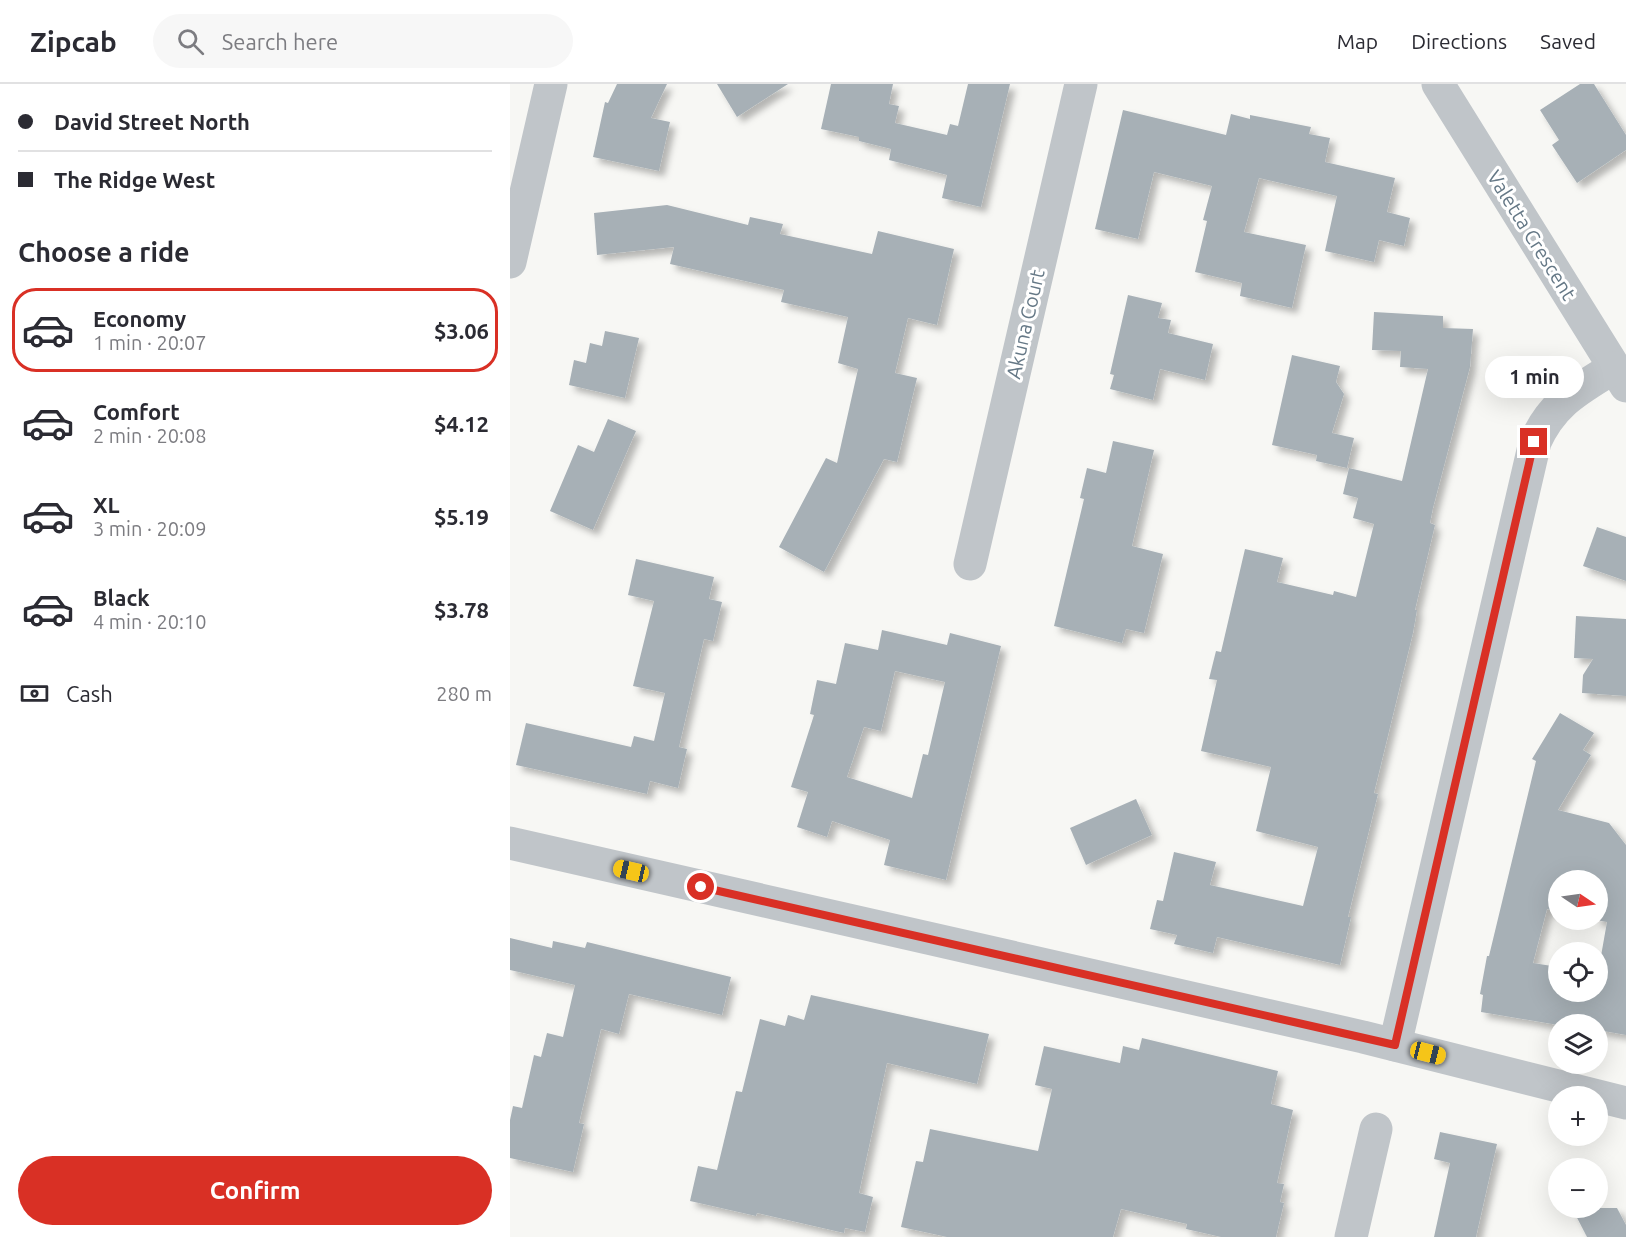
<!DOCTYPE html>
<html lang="en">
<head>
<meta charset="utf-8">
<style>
	body { margin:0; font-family:Ubuntu,sans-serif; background:#f7f7f7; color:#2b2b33; height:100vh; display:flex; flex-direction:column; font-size:22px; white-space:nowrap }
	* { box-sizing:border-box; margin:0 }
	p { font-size:20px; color:#7c7c81 }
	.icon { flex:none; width:33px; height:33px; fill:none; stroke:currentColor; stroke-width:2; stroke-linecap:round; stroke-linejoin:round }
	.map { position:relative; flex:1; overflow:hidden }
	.details { display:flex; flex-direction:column; background:#fff; width:510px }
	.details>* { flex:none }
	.banner { display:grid; align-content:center; height:132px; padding:0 18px; background:#fff }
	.needle { width:39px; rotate:103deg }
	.tools { position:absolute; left:1038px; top:786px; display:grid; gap:12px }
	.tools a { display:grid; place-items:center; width:60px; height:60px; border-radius:50%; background:#fff; box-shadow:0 6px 24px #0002; font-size:30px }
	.end { position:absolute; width:27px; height:27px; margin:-14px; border:8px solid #d93025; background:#fff; box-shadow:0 0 0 3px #fff }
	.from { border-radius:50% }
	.bubble { position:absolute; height:42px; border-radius:21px; background:#fff; box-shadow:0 6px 24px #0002; font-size:20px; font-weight:600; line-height:42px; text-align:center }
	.car { position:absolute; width:18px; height:36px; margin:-18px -9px; border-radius:8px; box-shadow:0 0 4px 2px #0007; background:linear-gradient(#f5c518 24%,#345 0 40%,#f5c518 0 76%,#345 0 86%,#f5c518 0) }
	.banner b { display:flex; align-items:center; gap:21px; height:57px; font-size:22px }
	.banner b+b { border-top:2px solid #e1e1e2 }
	.banner i { width:15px; height:15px; background:#2b2b33 }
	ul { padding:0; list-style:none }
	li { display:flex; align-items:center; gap:18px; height:84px; margin:0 12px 9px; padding:0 6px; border:3px solid transparent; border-radius:24px }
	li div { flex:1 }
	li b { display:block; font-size:22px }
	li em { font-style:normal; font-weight:600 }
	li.on { border-color:#d93025 }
	li>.icon { width:54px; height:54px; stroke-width:1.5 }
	h2 { padding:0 18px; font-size:27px; line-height:72px }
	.pay { display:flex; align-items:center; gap:15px; height:66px; padding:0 18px; font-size:22px }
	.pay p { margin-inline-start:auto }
	.primary-button { display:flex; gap:12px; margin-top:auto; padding:12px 18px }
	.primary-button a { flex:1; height:69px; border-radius:36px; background:#d93025; color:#fff; font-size:24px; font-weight:600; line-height:69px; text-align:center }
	header { display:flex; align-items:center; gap:36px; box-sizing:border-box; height:84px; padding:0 30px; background:#fff; border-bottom:2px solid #e1e1e2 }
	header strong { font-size:28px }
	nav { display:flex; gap:33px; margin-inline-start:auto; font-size:21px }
	.search { width:420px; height:54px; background:#f7f7f7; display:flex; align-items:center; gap:15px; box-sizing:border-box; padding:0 21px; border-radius:33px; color:#7c7c81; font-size:22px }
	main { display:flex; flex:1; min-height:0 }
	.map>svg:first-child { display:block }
</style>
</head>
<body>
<header>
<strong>Zipcab</strong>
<div class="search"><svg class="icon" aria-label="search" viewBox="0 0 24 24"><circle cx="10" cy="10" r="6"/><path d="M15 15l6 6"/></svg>Search here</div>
<nav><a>Map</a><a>Directions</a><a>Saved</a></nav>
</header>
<main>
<section class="details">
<div class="banner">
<b><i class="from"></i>David Street North</b>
<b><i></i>The Ridge West</b>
</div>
<h2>Choose a ride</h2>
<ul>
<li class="on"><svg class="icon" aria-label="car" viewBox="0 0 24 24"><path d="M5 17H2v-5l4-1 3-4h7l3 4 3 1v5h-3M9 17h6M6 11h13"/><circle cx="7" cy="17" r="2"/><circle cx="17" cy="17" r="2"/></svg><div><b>Economy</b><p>1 min · 20:07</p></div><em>$3.06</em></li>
<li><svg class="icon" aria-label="car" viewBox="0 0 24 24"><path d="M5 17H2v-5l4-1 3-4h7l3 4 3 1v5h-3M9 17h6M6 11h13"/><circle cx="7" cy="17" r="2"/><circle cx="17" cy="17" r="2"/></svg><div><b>Comfort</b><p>2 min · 20:08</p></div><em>$4.12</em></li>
<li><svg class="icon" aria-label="car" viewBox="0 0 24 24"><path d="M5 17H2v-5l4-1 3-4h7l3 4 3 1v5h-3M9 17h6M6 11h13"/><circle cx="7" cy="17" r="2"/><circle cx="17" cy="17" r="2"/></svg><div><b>XL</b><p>3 min · 20:09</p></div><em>$5.19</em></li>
<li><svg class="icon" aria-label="car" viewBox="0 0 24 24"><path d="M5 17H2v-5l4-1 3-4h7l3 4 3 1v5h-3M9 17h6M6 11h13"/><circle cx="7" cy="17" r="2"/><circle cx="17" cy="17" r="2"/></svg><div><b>Black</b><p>4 min · 20:10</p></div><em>$3.78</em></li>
</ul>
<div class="pay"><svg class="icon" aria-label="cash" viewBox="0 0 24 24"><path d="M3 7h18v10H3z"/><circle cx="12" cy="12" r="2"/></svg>Cash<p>280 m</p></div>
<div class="primary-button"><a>Confirm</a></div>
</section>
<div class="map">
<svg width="1116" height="1153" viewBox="0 0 1116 1153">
	<defs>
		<filter id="shadow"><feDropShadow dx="5.5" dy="5.5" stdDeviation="3" flood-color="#0004"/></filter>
	</defs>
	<rect width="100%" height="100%" fill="#f7f7f4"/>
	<!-- building -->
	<g fill="#a7b0b6" fill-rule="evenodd" filter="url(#shadow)">
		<polygon points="107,0 157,0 141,34 160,38 149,87 83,73 95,18 98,19"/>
		<polygon points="207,0 278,0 227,33"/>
		<polygon points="321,0 383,0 379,20 389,22 385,39 437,51 440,40 448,42 458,0 500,0 471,123 432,114 437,91 379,76 381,65 349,57 349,53 311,45"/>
		<polygon points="1070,0 1084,0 1116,51 1116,66 1067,99 1042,61 1049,56 1030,26"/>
		<polygon points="613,26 716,51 721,30 740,35 740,31 801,43 799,50 820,54 815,78 885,94 877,128 900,134 894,162 869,156 864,178 815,167 827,112 749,94 734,148 796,161 782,224 730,212 732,199 685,188 697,137 693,136 702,102 644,88 628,155 585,145"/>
		<polygon points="157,121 238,141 240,133 273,140 270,150 362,170 368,147 444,165 427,241 398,234 385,289 407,294 387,378 374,375 314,488 269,463 316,374 327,379 348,285 328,279 338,233 271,218 274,206 160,180 164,163 87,171 84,129"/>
		<polygon points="618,211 652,219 648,234 661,236 658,249 703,260 695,296 650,285 643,316 600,305 604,291 600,290"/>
		<polygon points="864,228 933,232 933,244 963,245 960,283 923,424 920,439 925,441 905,526 907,526 903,549 864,709 868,710 838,833 841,833 830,881 707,853 703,869 664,860 667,851 640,845 647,816 653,817 664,768 706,778 700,801 793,822 808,763 746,747 761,683 691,667 707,596 699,595 706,567 711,568 735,465 773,474 767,498 823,511 824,507 846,513 864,440 843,434 848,414 833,410 839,384 892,397 918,285 890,283 891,267 862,266"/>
		<polygon points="95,247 129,254 115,314 59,301 64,276 76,279 80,259 92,262"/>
		<polygon points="782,271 830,282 826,298 834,310 822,349 844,354 837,384 806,377 807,371 762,361"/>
		<polygon points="98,335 126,347 83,446 40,427 68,361 84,368"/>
		<polygon points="603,357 644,366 622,462 653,470 634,549 616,545 612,559 544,542 574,415 570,414 577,384 596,389"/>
		<polygon points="1087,443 1116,453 1116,497 1073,482"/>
		<polygon points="126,475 204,493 199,515 212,518 203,557 194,555 169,663 177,665 168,704 140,697 137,710 6,681 16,639 121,663 124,652 144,657 155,609 123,602 144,517 118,511"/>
		<polygon points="1066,532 1116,535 1116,612 1072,609 1073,591 1083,575 1064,574"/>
		<path d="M 372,546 L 437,561 L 440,549 L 491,562 L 436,796 L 374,781 L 380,756 L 322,737 L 317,753 L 287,743 L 298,708 L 281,703 L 304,631 L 300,630 L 307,596 L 326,600 L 335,559 L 368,566 ZM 385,587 L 435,598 L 418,671 L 413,670 L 402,714 L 337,693 L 354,643 L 371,647 Z"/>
		<path d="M 1050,629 L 1084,649 L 1073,666 L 1081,671 L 1048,726 L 1099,739 L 1116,761 L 1116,951 L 1088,946 L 1088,940 L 1048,941 L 971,928 L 973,911 L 970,910 L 977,872 L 979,872 L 1026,677 L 1022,675 ZM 1048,796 L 1088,796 L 1086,836 L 1097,838 L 1088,889 L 1088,908 L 1048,908 L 1048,883 L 1023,879 L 1037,825 L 1048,828 Z"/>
		<polygon points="626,715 642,751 576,781 560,744"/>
		<polygon points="0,854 42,864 43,857 75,864 77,858 221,893 212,931 119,910 109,950 91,945 69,1039 74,1040 63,1088 0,1074 0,1036 3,1022 12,1024 24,971 31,973 37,949 53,953 65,901 0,886"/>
		<polygon points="301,911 479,950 467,1000 377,979 349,1109 363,1113 355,1148 335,1144 334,1149 247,1129 246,1132 180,1117 188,1082 207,1086 226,1007 232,1008 250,935 275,942 278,931 294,936"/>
		<polygon points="632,954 768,987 761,1020 783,1026 767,1099 774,1100 770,1118 774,1119 766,1153 711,1153 676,1145 677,1140 611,1125 603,1153 437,1153 391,1143 406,1077 413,1078 420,1045 528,1067 542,1005 525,1001 534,962 610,979 613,962 629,966"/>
		<polygon points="930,1048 987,1060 966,1153 924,1153 940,1079 924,1075"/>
		<polygon points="1062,1124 1107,1124 1116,1141 1116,1153 1077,1153"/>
	</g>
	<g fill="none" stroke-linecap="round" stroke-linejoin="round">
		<!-- minor -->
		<g stroke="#c0c5c9" stroke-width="33">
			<polyline points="928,0 1116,302"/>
			<polyline points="0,178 41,0"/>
			<polyline points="460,480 571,0"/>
			<polyline points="0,759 853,953 1116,1019"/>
			<path d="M 885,961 L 1025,358 C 1043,318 1068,306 1103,284"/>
			<polyline points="841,1153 866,1045"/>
		</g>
	</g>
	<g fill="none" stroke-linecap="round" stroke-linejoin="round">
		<!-- route -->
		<polyline stroke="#d93025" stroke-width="8" points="191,803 885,961 1024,358"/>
	</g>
	<g text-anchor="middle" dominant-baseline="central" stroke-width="6" stroke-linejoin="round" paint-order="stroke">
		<!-- street labels -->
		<g font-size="20" fill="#657886" stroke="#fff">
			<text transform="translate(1022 151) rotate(58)">Valetta Crescent</text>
			<text transform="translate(515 240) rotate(-77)">Akuna Court</text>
		</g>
	</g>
</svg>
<div class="tools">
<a><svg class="needle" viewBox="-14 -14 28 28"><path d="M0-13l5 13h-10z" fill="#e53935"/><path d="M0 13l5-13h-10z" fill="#7c7c81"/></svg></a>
<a><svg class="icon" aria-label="locate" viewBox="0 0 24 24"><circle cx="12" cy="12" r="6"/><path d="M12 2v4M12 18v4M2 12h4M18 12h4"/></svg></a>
<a><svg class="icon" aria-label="layers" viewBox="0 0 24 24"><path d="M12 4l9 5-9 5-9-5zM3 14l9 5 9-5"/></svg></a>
<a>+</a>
<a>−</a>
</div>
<i class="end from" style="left:191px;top:803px"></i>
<i class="end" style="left:1024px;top:358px"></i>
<div class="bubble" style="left:975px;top:272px;width:99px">1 min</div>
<i class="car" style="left:121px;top:787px;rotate:283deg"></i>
<i class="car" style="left:918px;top:969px;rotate:104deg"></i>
</div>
</main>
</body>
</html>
